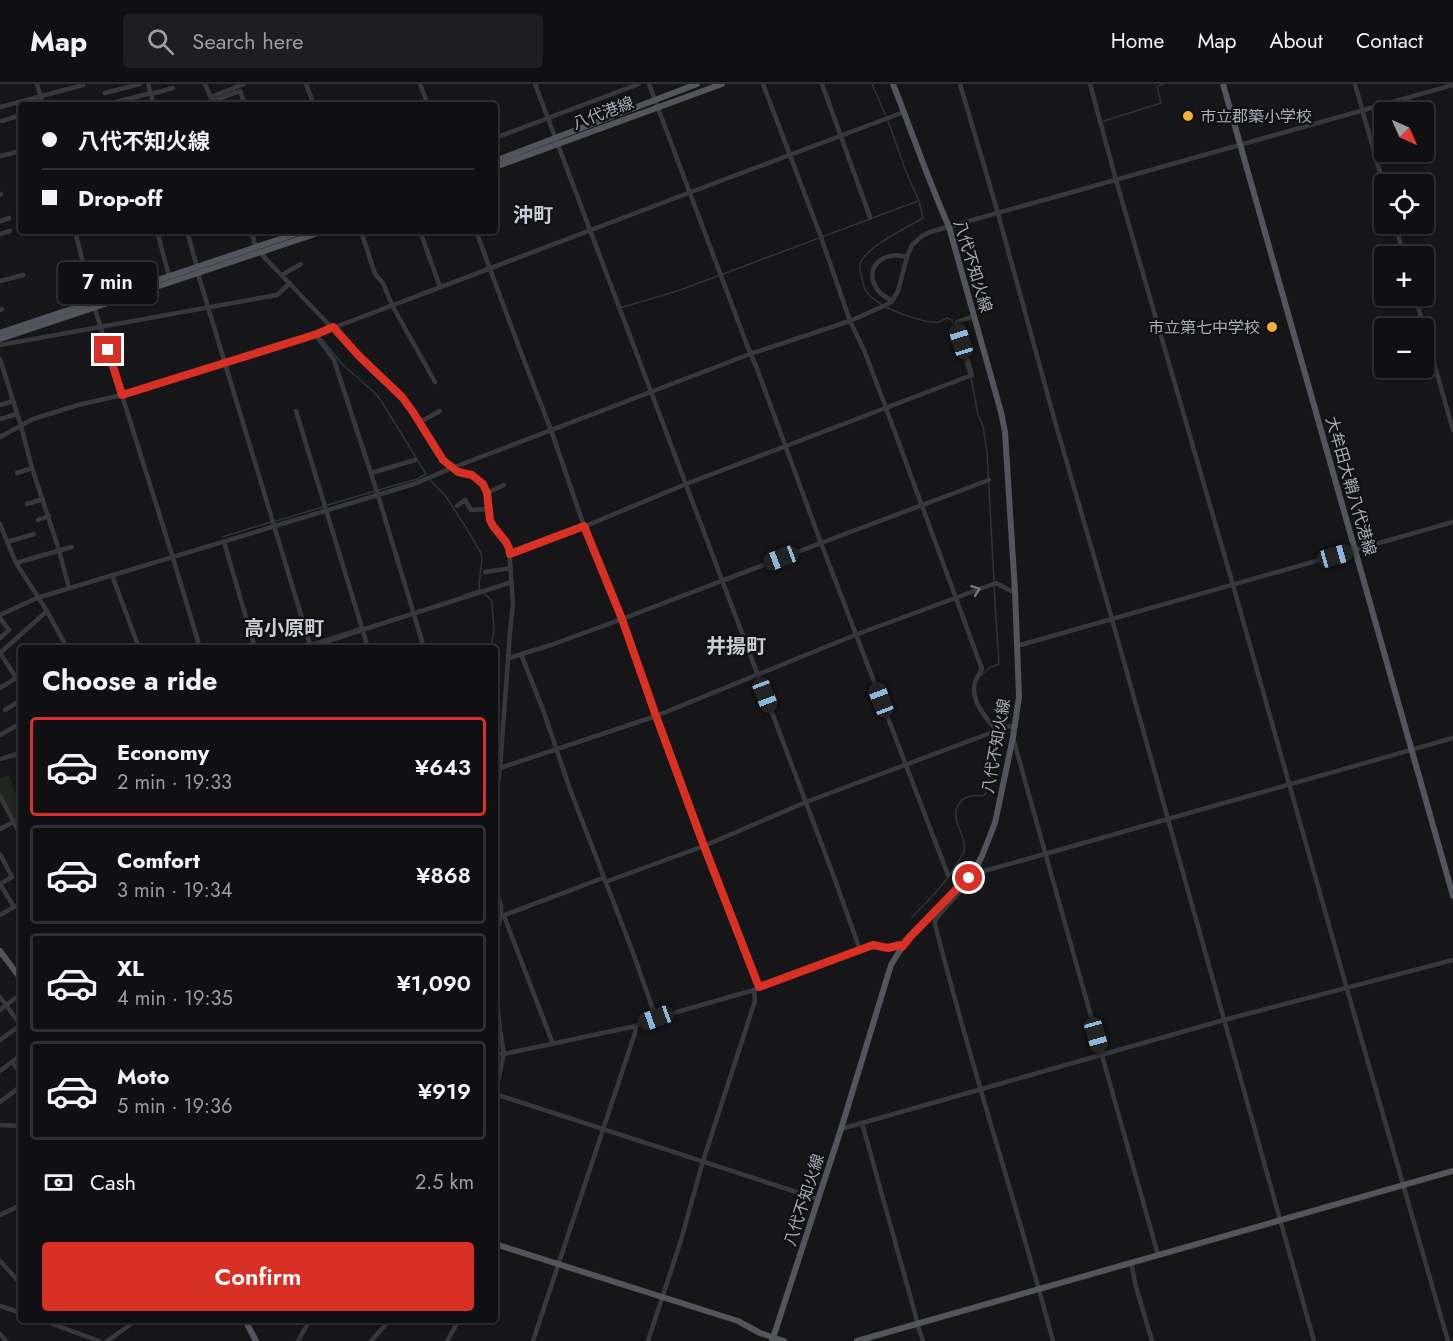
<!DOCTYPE html>
<html lang="en">
<head>
<meta charset="utf-8">
<style>
	body { margin:0; font-family:Jost,"Noto Sans JP",sans-serif; background:#1e1e20; color:#f1f3f6; height:100vh; display:flex; flex-direction:column; font-size:22px; white-space:nowrap }
	* { box-sizing:border-box; margin:0 }
	p { font-size:20px; color:#9c9d9f }
	.icon { flex:none; width:33px; height:33px; fill:none; stroke:currentColor; stroke-width:2; stroke-linecap:round; stroke-linejoin:round }
	.map { position:relative; flex:1; overflow:hidden }
	.sheet { position:absolute; left:18px; top:561px; width:480px; height:678px; display:flex; flex-direction:column; background:#101012; border-radius:6px; box-shadow:0 2px 4px #0004,0 0 0 2px #303032 }
	.sheet>* { flex:none }
	.hud { position:absolute; left:18px; top:18px; width:480px; height:132px; border-radius:6px; box-shadow:0 2px 4px #0004,0 0 0 2px #303032; display:grid; align-content:center; height:132px; padding:0 24px; background:#101012 }
	.needle { width:39px; rotate:135deg }
	.controls { position:absolute; left:1374px; top:18px; display:grid; gap:12px }
	.controls a { display:grid; place-items:center; width:60px; height:60px; border-radius:6px; background:#101012; box-shadow:0 2px 4px #0004,0 0 0 2px #303032; font-size:30px }
	.end { position:absolute; width:27px; height:27px; margin:-14px; border:8px solid #d93025; background:#fff; box-shadow:0 0 0 3px #fff }
	.from { border-radius:50% }
	.bubble { position:absolute; height:42px; border-radius:6px; background:#101012; box-shadow:0 2px 4px #0004,0 0 0 2px #303032; font-size:20px; font-weight:600; line-height:42px; text-align:center }
	.car { position:absolute; width:18px; height:36px; margin:-18px -9px; border-radius:8px; box-shadow:0 0 4px 2px #0007; background:linear-gradient(#222 24%,#8ab4d8 0 40%,#222 0 76%,#8ab4d8 0 86%,#222 0) }
	.hud b { display:flex; align-items:center; gap:21px; height:57px; font-size:22px }
	.hud b+b { border-top:2px solid #303032 }
	.hud i { width:15px; height:15px; background:#f1f3f6 }
	ul { padding:0; list-style:none }
	li { display:flex; align-items:center; gap:18px; height:99px; margin:0 12px 9px; padding:0 12px; border:3px solid #303032; border-radius:6px }
	li div { flex:1 }
	li b { display:block; font-size:22px }
	li em { font-style:normal; font-weight:600 }
	li.active { border-color:#d93025 }
	li>.icon { width:54px; height:54px; stroke-width:1.5 }
	h2 { padding:0 24px; font-size:27px; line-height:72px }
	.pay { display:flex; align-items:center; gap:15px; height:66px; padding:0 24px; font-size:22px }
	.pay p { margin-inline-start:auto }
	.primary-button { display:flex; gap:12px; margin-top:auto; padding:12px 24px }
	.primary-button a { flex:1; height:69px; border-radius:6px; background:#d93025; color:#fff; font-size:24px; font-weight:600; line-height:69px; text-align:center }
	header { display:flex; align-items:center; gap:36px; box-sizing:border-box; height:84px; padding:0 30px; background:#101012; border-bottom:2px solid #303032 }
	header strong { font-size:28px }
	nav { display:flex; gap:33px; margin-inline-start:auto; font-size:21px }
	.search { width:420px; height:54px; background:#1e1e20; display:flex; align-items:center; gap:15px; box-sizing:border-box; padding:0 21px; border-radius:6px; color:#9c9d9f; font-size:22px }
	.map>svg:first-child { display:block }
</style>
</head>
<body>
<header>
<strong>Map</strong>
<div class="search"><svg class="icon" aria-label="search" viewBox="0 0 24 24"><circle cx="10" cy="10" r="6"/><path d="M15 15l6 6"/></svg>Search here</div>
<nav><a>Home</a><a>Map</a><a>About</a><a>Contact</a></nav>
</header>
<div class="map">
<svg width="1453" height="1257" viewBox="0 0 1453 1257">
	<rect width="100%" height="100%" fill="#161618"/>
	<!-- green -->
	<polygon fill="#1e261f" points="9,691 12,699 13,705 17,710 21,721 21,733 16,736 0,711 0,693"/>
	<g fill="none" stroke-linecap="round" stroke-linejoin="round">
		<!-- stream -->
		<g stroke="#2c353c" stroke-width="1.5">
			<polyline points="872,0 886,32"/>
			<polyline points="1104,37 1161,19 1157,2 1164,0"/>
			<polyline points="723,190 918,117"/>
			<path d="M 881,220 C 870,213 864,208 862,195 C 861,191 859,185 860,181 C 863,164 908,143 923,134 L 919,117 L 905,85 L 888,37"/>
			<path d="M 885,223 C 896,228 926,240 938,238 C 940,238 945,235 947,234 L 952,236 L 969,290"/>
			<polyline points="620,224 677,207 718,192"/>
			<polyline points="321,254 343,281 375,309 382,318 426,390 417,395 379,406"/>
			<polyline points="971,294 978,331 983,342 987,368 994,497"/>
			<polyline points="430,396 445,411 465,442 481,469 482,475 479,500 480,506"/>
			<polyline points="328,421 375,407"/>
			<polyline points="276,437 323,423"/>
			<polyline points="222,453 271,438"/>
			<polyline points="484,509 491,516 492,519 494,546 491,564"/>
			<polyline points="464,511 479,506"/>
			<polyline points="312,559 359,544"/>
			<polyline points="296,564 308,560"/>
			<polyline points="981,591 991,583 999,580 994,502"/>
			<path d="M 912,833 C 928,817 943,802 955,783 C 958,778 962,772 964,767 C 968,752 946,733 961,717 C 966,712 975,711 983,712 L 986,709 L 996,648"/>
		</g>
		<!-- minor -->
		<g stroke="#37383d" stroke-width="4.5">
			<polyline points="37,0 43,21"/>
			<polyline points="148,0 154,21"/>
			<polyline points="205,0 211,14"/>
			<polyline points="306,0 314,21"/>
			<polyline points="420,0 428,21"/>
			<polyline points="535,0 834,793 860,866"/>
			<polyline points="649,0 747,261 756,282 821,459 948,791"/>
			<path d="M 763,0 L 821,153 L 850,237 L 864,266 L 886,324 L 982,585 C 980,589 977,593 975,598 C 970,616 985,633 996,646"/>
			<polyline points="822,0 870,133"/>
			<polyline points="960,0 997,126 1054,334 1112,535 1314,1257"/>
			<polyline points="1090,0 1116,96 1233,501 1347,905 1448,1257"/>
			<polyline points="1355,0 1384,103"/>
			<polyline points="105,9 140,0"/>
			<polyline points="151,10 173,4"/>
			<polyline points="211,13 244,0"/>
			<polyline points="116,18 151,9"/>
			<polyline points="202,21 240,7 245,21"/>
			<polyline points="335,21 338,19"/>
			<polyline points="0,23 83,1"/>
			<polyline points="2,37 21,31"/>
			<polyline points="495,54 639,0"/>
			<polyline points="0,72 21,67"/>
			<polyline points="18,92 21,91"/>
			<polyline points="0,111 1,110"/>
			<polyline points="0,137 9,134"/>
			<polyline points="1395,140 1404,172"/>
			<polyline points="75,147 94,222 173,474 200,564"/>
			<polyline points="157,147 169,192"/>
			<polyline points="187,147 197,183"/>
			<polyline points="252,147 254,158 265,174 359,272 402,313 413,328 443,376 458,388 472,391 483,400 487,409 491,436 493,442 509,464 513,520 510,548 500,684 495,720"/>
			<polyline points="361,147 375,190 383,199 392,221 435,298"/>
			<polyline points="420,147 440,203"/>
			<polyline points="476,147 520,266 551,346 584,442 622,535 656,632 704,762 759,903"/>
			<polyline points="0,150 10,147"/>
			<polyline points="158,151 174,147"/>
			<polyline points="198,190 311,564"/>
			<polyline points="282,191 301,180"/>
			<polyline points="0,197 23,191"/>
			<polyline points="1415,212 1453,346"/>
			<path d="M 892,217 C 887,214 880,210 877,205 C 862,182 886,166 907,173"/>
			<polyline points="0,226 2,225"/>
			<polyline points="315,250 334,276 377,408 424,564"/>
			<polyline points="0,261 277,211 290,199"/>
			<polyline points="0,275 21,342 32,384 59,466 69,504"/>
			<polyline points="0,321 13,317"/>
			<polyline points="296,327 368,564"/>
			<polyline points="0,335 17,330"/>
			<polyline points="420,338 440,327"/>
			<polyline points="0,353 33,335 78,321 122,311 317,250 691,108 904,28"/>
			<polyline points="17,389 32,384"/>
			<polyline points="371,389 415,376"/>
			<polyline points="487,409 504,401"/>
			<polyline points="27,420 43,415"/>
			<polyline points="457,422 465,416 471,426 489,425"/>
			<polyline points="38,436 49,432"/>
			<polyline points="0,440 16,479 47,527 67,564"/>
			<polyline points="7,458 34,450"/>
			<polyline points="224,458 255,564"/>
			<polyline points="510,470 576,446 686,400 972,291 956,240 957,238 974,232"/>
			<polyline points="16,479 72,463"/>
			<polyline points="485,488 511,484"/>
			<polyline points="112,491 139,564"/>
			<polyline points="0,531 37,514 414,400 452,384 750,270 850,237 886,221 892,217 898,207 907,173 912,161 922,152 930,148 1453,1"/>
			<polyline points="0,534 9,546 0,554"/>
			<polyline points="1017,562 1453,438"/>
			<polyline points="306,564 512,498"/>
			<polyline points="521,570 543,626 571,708 632,866 656,934"/>
			<polyline points="509,574 551,561 622,535 821,459 989,396"/>
			<polyline points="21,601 0,569 47,527"/>
			<polyline points="0,604 16,594"/>
			<polyline points="5,626 21,616"/>
			<polyline points="0,651 21,639"/>
			<polyline points="1013,654 1158,1171"/>
			<polyline points="0,675 21,669"/>
			<polyline points="500,684 656,632 855,551 996,499 1011,507 1015,507"/>
			<polyline points="0,712 21,752"/>
			<polyline points="0,745 21,734"/>
			<polyline points="0,770 12,793 0,800"/>
			<polyline points="976,787 984,787 1045,770 1453,654"/>
			<path d="M 978,788 L 969,794 L 961,806 L 935,836 L 935,840 C 970,980 1016,1117 1053,1257"/>
			<polyline points="605,798 704,762 806,718 1009,642 1014,643"/>
			<polyline points="0,800 14,823"/>
			<polyline points="495,805 501,821 501,832 496,849 498,926 500,946 504,970 495,1010"/>
			<polyline points="0,831 21,819"/>
			<polyline points="502,832 603,794"/>
			<polyline points="504,832 553,960"/>
			<polyline points="21,847 20,848 21,849"/>
			<polyline points="21,910 6,921 21,942"/>
			<polyline points="0,913 6,921 0,926"/>
			<polyline points="0,956 21,941"/>
			<polyline points="495,971 504,970 636,942 656,934 754,906 873,862 888,864 900,861 902,863"/>
			<polyline points="12,978 21,990"/>
			<polyline points="0,987 21,971"/>
			<polyline points="495,1010 818,1115"/>
			<polyline points="0,1018 21,1002"/>
			<path d="M 862,1039 L 916,1233 C 916,1241 921,1249 923,1257"/>
			<polyline points="0,1041 21,1042"/>
			<polyline points="841,1045 1224,936 1453,876"/>
			<polyline points="0,1131 21,1121"/>
			<polyline points="0,1177 21,1200"/>
			<polyline points="1131,1178 1136,1203 1152,1257"/>
			<polyline points="0,1222 21,1229"/>
			<polyline points="42,1236 99,1257"/>
			<polyline points="0,1250 6,1257"/>
			<polyline points="107,1257 137,1236"/>
			<polyline points="298,1257 310,1236"/>
			<polyline points="371,1257 390,1236"/>
			<polyline points="447,1257 459,1236"/>
			<polyline points="533,1257 635,949 636,942"/>
			<polyline points="648,1257 681,1156 703,1077 755,917 754,906"/>
		</g>
		<!-- major -->
		<g stroke="#53555c" stroke-width="6">
			<polyline points="1223,0 1453,812"/>
			<polyline points="495,77 697,0"/>
			<polyline points="495,83 722,0"/>
			<polyline points="0,249 304,147"/>
			<path d="M 0,255 C 108,218 216,184 324,147"/>
			<polyline points="0,867 21,895"/>
			<polyline points="495,1160 738,1237 760,1249 784,1257"/>
			<polyline points="245,1236 256,1257"/>
			<path d="M 772,1257 L 841,1045 L 891,881 L 902,863 L 910,853 L 974,787 L 982,772 L 995,739 L 1013,653 L 1019,613 L 1015,507 L 1005,348 L 1001,328 L 949,143 C 928,96 912,48 893,0"/>
			<polyline points="857,1257 1453,1087"/>
		</g>
	</g>
	<!-- one-way arrows -->
	<defs><path id="oneway-chevron" d="M-2-3.5L2.5 0L-2 3.5" fill="none" stroke-width="1.6" stroke-linecap="round" stroke-linejoin="round" transform="scale(1.5)"/></defs>
	<use stroke="#757881" href="#oneway-chevron" transform="translate(976 506) rotate(-20)"/>
	<g fill="none" stroke-linecap="round" stroke-linejoin="round">
		<!-- route -->
		<polyline stroke="#d93025" stroke-width="8" points="108,266 122,311 317,250 333,243 359,272 402,313 413,328 443,376 458,388 472,391 483,400 487,409 490,436 493,442 506,458 509,464 510,470 584,442 622,535 656,632 704,762 759,903 873,861 888,864 900,861 902,863 910,853 974,787 978,788 969,794"/>
	</g>
	<!-- markers -->
	<g fill="#f2b134" stroke="#111113" stroke-width="2">
		<circle cx="1188" cy="32" r="6"/>
		<circle cx="1272" cy="243" r="6"/>
	</g>
	<g text-anchor="middle" dominant-baseline="central" stroke-width="4.5" stroke-linejoin="round" paint-order="stroke">
		<!-- street labels -->
		<g font-size="16" fill="#a8adb8" stroke="#111113">
			<text transform="translate(603 29) rotate(-21)">八代港線</text>
			<text transform="translate(973 182) rotate(73)">八代不知火線</text>
			<text transform="translate(1351 402) rotate(74)">大牟田大鞘八代港線</text>
			<text transform="translate(996 662) rotate(-80)">八代不知火線</text>
			<text transform="translate(804 1116) rotate(-72)">八代不知火線</text>
		</g>
		<!-- poi labels -->
		<g font-size="16" fill="#a8adb8" stroke="#111113" text-anchor="start">
			<text x="1200" y="32">市立郡築小学校</text>
			<text x="1260" y="243" text-anchor="end">市立第七中学校</text>
		</g>
		<!-- quarter labels -->
		<g font-size="20" font-weight="bold" fill="#c9ccd4" stroke="#111113">
			<text x="533" y="131">沖町</text>
			<text x="284" y="544">高小原町</text>
			<text x="736" y="562">井揚町</text>
		</g>
	</g>
</svg>
<div class="controls">
<a><svg class="needle" viewBox="-14 -14 28 28"><path d="M0-13l5 13h-10z" fill="#e53935"/><path d="M0 13l5-13h-10z" fill="#9c9d9f"/></svg></a>
<a><svg class="icon" aria-label="locate" viewBox="0 0 24 24"><circle cx="12" cy="12" r="6"/><path d="M12 2v4M12 18v4M2 12h4M18 12h4"/></svg></a>
<a>+</a>
<a>−</a>
</div>
<i class="end from" style="left:969px;top:794px"></i>
<i class="end" style="left:108px;top:266px"></i>
<div class="bubble" style="left:58px;top:178px;width:99px">7 min</div>
<i class="car" style="left:961px;top:257px;rotate:343deg"></i>
<i class="car" style="left:1335px;top:472px;rotate:74deg"></i>
<i class="car" style="left:781px;top:474px;rotate:249deg"></i>
<i class="car" style="left:765px;top:611px;rotate:159deg"></i>
<i class="car" style="left:881px;top:616px;rotate:339deg"></i>
<i class="car" style="left:656px;top:934px;rotate:250deg"></i>
<i class="car" style="left:1096px;top:951px;rotate:164deg"></i>
<div class="hud">
<b><i class="from"></i>八代不知火線</b>
<b><i></i>Drop-off</b>
</div>
<section class="sheet">
<h2>Choose a ride</h2>
<ul>
<li class="active"><svg class="icon" aria-label="car" viewBox="0 0 24 24"><path d="M5 17H2v-5l4-1 3-4h7l3 4 3 1v5h-3M9 17h6M6 11h13"/><circle cx="7" cy="17" r="2"/><circle cx="17" cy="17" r="2"/></svg><div><b>Economy</b><p>2 min · 19:33</p></div><em>¥643</em></li>
<li><svg class="icon" aria-label="car" viewBox="0 0 24 24"><path d="M5 17H2v-5l4-1 3-4h7l3 4 3 1v5h-3M9 17h6M6 11h13"/><circle cx="7" cy="17" r="2"/><circle cx="17" cy="17" r="2"/></svg><div><b>Comfort</b><p>3 min · 19:34</p></div><em>¥868</em></li>
<li><svg class="icon" aria-label="car" viewBox="0 0 24 24"><path d="M5 17H2v-5l4-1 3-4h7l3 4 3 1v5h-3M9 17h6M6 11h13"/><circle cx="7" cy="17" r="2"/><circle cx="17" cy="17" r="2"/></svg><div><b>XL</b><p>4 min · 19:35</p></div><em>¥1,090</em></li>
<li><svg class="icon" aria-label="car" viewBox="0 0 24 24"><path d="M5 17H2v-5l4-1 3-4h7l3 4 3 1v5h-3M9 17h6M6 11h13"/><circle cx="7" cy="17" r="2"/><circle cx="17" cy="17" r="2"/></svg><div><b>Moto</b><p>5 min · 19:36</p></div><em>¥919</em></li>
</ul>
<div class="pay"><svg class="icon" aria-label="cash" viewBox="0 0 24 24"><path d="M3 7h18v10H3z"/><circle cx="12" cy="12" r="2"/></svg>Cash<p>2.5 km</p></div>
<div class="primary-button"><a>Confirm</a></div>
</section>
</div>
</body>
</html>
